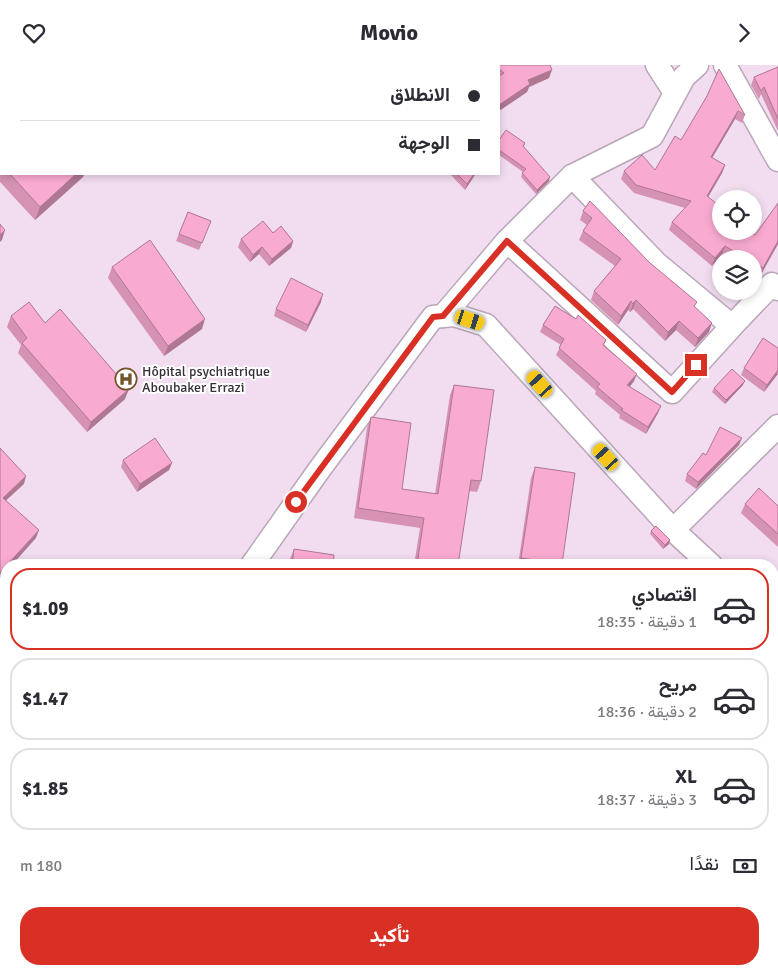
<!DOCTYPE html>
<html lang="ar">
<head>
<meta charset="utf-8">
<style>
	body { margin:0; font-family:Signika,Vazirmatn,sans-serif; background:#f7f7f7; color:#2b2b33; direction:rtl; height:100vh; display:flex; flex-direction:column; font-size:19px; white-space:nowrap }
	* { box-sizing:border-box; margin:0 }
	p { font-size:16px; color:#7c7c81 }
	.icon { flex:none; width:28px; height:28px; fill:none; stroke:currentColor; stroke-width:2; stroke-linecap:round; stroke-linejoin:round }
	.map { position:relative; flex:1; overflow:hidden; direction:ltr }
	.panel { position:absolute; left:0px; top:494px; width:779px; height:416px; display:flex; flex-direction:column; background:#fff; border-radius:20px 20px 0 0; box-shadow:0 2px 8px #0003; direction:rtl }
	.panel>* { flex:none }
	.banner { position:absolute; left:0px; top:0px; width:500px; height:110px; box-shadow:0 2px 8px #0003; direction:rtl; display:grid; align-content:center; height:110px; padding:0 20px; background:#fff }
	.tools { position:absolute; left:712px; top:125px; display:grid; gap:10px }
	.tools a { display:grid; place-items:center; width:50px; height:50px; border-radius:50%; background:#fff; box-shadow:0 2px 8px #0003; font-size:25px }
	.end { position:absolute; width:22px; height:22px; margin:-11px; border:6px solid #d93025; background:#fff; box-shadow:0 0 0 2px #fff }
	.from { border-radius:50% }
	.car { position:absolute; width:15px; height:30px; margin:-15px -8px; border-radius:6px; box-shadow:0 0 4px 1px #0007; background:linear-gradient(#f5c518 24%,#345 0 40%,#f5c518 0 76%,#345 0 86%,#f5c518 0) }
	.banner b { display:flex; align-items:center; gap:18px; height:48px; font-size:19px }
	.banner b+b { border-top:1px solid #e1e1e2 }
	.banner i { width:12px; height:12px; background:#2b2b33 }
	ul { padding:9px 0 0; list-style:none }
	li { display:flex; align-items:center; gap:15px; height:82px; margin:0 10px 8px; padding:0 10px; border:2px solid #e1e1e2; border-radius:20px }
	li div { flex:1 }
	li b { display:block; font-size:19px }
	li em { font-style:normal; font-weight:700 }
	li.on { border-color:#d93025 }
	li>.icon { width:45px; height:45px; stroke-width:1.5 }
	.pay { display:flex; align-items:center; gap:12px; height:55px; padding:0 20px; font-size:19px }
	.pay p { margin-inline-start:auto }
	.button { display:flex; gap:10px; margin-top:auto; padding:10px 20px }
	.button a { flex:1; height:58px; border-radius:20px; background:#d93025; color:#fff; font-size:20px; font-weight:700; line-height:58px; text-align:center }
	header { display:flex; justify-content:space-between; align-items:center; height:65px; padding:0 20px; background:#fff; font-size:22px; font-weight:700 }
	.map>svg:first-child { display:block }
</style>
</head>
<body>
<header><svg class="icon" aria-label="forward" viewBox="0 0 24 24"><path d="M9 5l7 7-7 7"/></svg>Movio<svg class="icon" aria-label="heart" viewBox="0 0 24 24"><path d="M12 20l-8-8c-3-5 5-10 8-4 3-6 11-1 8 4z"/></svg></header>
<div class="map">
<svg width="778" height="909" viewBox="0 0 778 909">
	<rect width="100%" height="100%" fill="#f2ddf0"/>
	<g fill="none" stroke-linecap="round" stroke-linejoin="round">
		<!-- service casing -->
		<g stroke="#baa6b9" stroke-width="14">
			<polyline id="service" points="50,909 51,904"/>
		</g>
		<!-- minor casing -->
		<g stroke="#baa6b9" stroke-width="25">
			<g id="minor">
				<polyline points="657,0 675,28"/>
				<polyline points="725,0 778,95"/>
				<polyline points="507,176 572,111"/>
				<polyline points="443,251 507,176 672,327 732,261 656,198 572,111 652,71 684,12 697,0"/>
				<polyline points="732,261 772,219 778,224"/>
				<polyline points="673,465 778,361"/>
				<polyline points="252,500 319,405 433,252 454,250 486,260 673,465 711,500"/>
				<polyline points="772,557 778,562"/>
				<polyline points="0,809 6,803"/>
				<polyline points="351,904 352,909"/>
				<polyline points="465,909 475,904"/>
			</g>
		</g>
		<!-- service -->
		<use href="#service" stroke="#fff" stroke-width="11"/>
		<!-- minor -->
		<use href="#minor" stroke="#fff" stroke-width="22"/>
	</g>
	<!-- wall -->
	<g fill="#d692b3">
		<polygon points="0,0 1,1 1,109 84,109 83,112 35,155 0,117"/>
		<polygon points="477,0 550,0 549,13 529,22 527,27 499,46 499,1 479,1"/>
		<polygon points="778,2 778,66 761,29 759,34 751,20 754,12"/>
		<polygon points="707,31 745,50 742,58 735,54 712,93 725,100 722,108 708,132 755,170 778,138 778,179 760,211 754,207 754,194 730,194 722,189 712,201 669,165 672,157 685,143 634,128 621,114 624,106 655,105 681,75"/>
		<polygon points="499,75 525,78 524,82 549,116 536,129 521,112 523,107 499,90"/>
		<polygon points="450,109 475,109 465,125"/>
		<polygon points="590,136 650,198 695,242 709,267 695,282 676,265 665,276 633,244 630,247 628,245 618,260 591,235 594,226 615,201 579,175 583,166 587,160 580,155 583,146"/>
		<polygon points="188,147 211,156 199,185 176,176"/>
		<polygon points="273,168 293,176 291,183 269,201 259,189 250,197 238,182 241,174"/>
		<polygon points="112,202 202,264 164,291 108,213"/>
		<polygon points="321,237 306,267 274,251 276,244"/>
		<polygon points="11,251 45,258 125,334 87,367 18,288 21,280 7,262"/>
		<polygon points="543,260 606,275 604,280 634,316 630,322 658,348 646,369 619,353 620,350 595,329 596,326 556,290 561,280 540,267"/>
		<polygon points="778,283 778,310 777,310 764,327 741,310 744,303"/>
		<polygon points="454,320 481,416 477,427 469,426 458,500 414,500 420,463 354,453 367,363 371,352 402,424 435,429 450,330"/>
		<polygon points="743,320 725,339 712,327 714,323"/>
		<polygon points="739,380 696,424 685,416 687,409 706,390"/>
		<polygon points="123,395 172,398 169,405 137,427 121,402"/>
		<polygon points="535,402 562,499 561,500 518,500 531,413"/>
		<polygon points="745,439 778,441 778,482 741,448"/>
		<polygon points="651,466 670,475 669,479 663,484 650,469"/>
		<polygon points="294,484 333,500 289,500 290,494"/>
		<polygon points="0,602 6,603 6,707 0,706"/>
		<polygon points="70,904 114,904 112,909 69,909"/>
		<polygon points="376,904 417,904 416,909 374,909"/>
	</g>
	<!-- shaded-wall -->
	<g fill="#ae7792">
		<polygon points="552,5 549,13 529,22 527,27 499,46 499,40 528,15"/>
		<polygon points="738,46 735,54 708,100 711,92"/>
		<polygon points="725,100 722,108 704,139 707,131"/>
		<polygon points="76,109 84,109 83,112 35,155 40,142"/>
		<polygon points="474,109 475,109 475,110 465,125 467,119"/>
		<polygon points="550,112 549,116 536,129 537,125"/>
		<polygon points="5,165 2,175 0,177 0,170"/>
		<polygon points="293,176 291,183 269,201 272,194"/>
		<polygon points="778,176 778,179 760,211 763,203"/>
		<polygon points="725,181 722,189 712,201 715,193"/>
		<polygon points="262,182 259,189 250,197 253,190"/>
		<polygon points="323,229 321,237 306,267 308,260"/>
		<polygon points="636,235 633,244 630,247 633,239"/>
		<polygon points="631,236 628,245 618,260 621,251"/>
		<polygon points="205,254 202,264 164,291 168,281"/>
		<polygon points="679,256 676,265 665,276 668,267"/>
		<polygon points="712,258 709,267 695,282 698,273"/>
		<polygon points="778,305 777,310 764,327 767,320"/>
		<polygon points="637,309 634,316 625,327 627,320"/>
		<polygon points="745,316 743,320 725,339 726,335"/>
		<polygon points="129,324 125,334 87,367 91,357"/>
		<polygon points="661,341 658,348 646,369 648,362"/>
		<polygon points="742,373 739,380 696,424 698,417"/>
		<polygon points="172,398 169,405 137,427 140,419"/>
		<polygon points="26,411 24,419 0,441 3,433"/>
		<polygon points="39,465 36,473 12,500 7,500"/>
		<polygon points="670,475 669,479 663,484 665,480"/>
		<polygon points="521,493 562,499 561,500 518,500"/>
		<polygon points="6,501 6,506 0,513 0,508"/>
		<polygon points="6,531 6,536 0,542 0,537"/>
		<polygon points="778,730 778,736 772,742 773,736"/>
	</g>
	<!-- building -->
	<g fill="#f9aad0" stroke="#ae7792">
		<polygon points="0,0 2,1 1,1 1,99 0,97"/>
		<polygon points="492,0 550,0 552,5 528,15 530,19 499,40 499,11 504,8 499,4 499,1 494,1"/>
		<polygon points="778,2 778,54 764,22 761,26 754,12"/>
		<polygon points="719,4 745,50 738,46 711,92 725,100 707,131 721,142 721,166 750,166 755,170 778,138 778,176 763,203 754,198 754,194 747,194 725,181 715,193 672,157 691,136 636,120 624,106 642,90 655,105 675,71 681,75 707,31"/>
		<polygon points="506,65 525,78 523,81 550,112 537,125 522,108 526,104 499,85 499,75"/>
		<polygon points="10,109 76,109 40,142"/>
		<polygon points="457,109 474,109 467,119"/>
		<polygon points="590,136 650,198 697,237 694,241 712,258 698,273 679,256 668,267 636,235 633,239 631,236 621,251 594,226 621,194 583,166 592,153 583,146"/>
		<polygon points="188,147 211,156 202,178 179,169"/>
		<polygon points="263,156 273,168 281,161 293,176 272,194 262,182 253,190 241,174"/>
		<polygon points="0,159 5,165 0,170"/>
		<polygon points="150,175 205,254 168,281 112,202"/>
		<polygon points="291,213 323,229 308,260 276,244"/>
		<polygon points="29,237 45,258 60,244 129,324 91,357 22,278 27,273 11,251"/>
		<polygon points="555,241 576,254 578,250 606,275 603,280 637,309 627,320 661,341 648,362 621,345 623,344 597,322 600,319 559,283 564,274 543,260"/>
		<polygon points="763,273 778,283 778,305 767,320 744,303"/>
		<polygon points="732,304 745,316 726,335 714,323"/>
		<polygon points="454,320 494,325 481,416 471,415 458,500 417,500 424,453 358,443 371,352 411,358 402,424 438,429"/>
		<polygon points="720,362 742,373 698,417 687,409 703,388 706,390"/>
		<polygon points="155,373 172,398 140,419 123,395"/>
		<polygon points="0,383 26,411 3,433 39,465 7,500 6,500 6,501 0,508"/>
		<polygon points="535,402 575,408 562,499 521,493"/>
		<polygon points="759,423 778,441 778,469 745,439"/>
		<polygon points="656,461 670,475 665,480 651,466"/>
		<polygon points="294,484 334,490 333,500 292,500"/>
		<polygon points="0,512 6,517 6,531 0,537"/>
		<polygon points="0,602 6,603 6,696 0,695"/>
		<polygon points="778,676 778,730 773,736 772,682"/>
		<polygon points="0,876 6,876 6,904 12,904 11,909 0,909"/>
		<polygon points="288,904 312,904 329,906 328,909 287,909"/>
		<polygon points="388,904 417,904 416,909 411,909"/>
		<polygon points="594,904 720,904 718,909 591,909"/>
	</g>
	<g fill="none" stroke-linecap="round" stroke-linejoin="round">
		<!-- route -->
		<polyline stroke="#d93025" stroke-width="6" points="296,437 433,252 443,251 507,176 672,327 696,300"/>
	</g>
	<!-- icons -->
	<defs>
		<g id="hospital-ring" transform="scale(1.125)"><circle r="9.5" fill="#fff" stroke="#74542a" stroke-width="1.5"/><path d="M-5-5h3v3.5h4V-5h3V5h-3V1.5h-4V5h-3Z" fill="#74542a"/></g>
	</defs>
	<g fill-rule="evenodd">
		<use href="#hospital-ring" x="126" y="314"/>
	</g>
	<g text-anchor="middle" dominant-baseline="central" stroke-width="4" stroke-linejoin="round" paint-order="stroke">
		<!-- poi labels -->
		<g font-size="14" fill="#383038" stroke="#fff" text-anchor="start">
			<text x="142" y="306">Hôpital psychiatrique<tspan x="142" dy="16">Aboubaker Errazi</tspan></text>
		</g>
	</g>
</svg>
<div class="tools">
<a><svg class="icon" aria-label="locate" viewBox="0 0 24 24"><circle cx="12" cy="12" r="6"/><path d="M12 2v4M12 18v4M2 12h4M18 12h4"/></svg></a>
<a><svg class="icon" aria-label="layers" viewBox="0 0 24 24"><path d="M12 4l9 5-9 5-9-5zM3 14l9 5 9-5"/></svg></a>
</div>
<i class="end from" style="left:296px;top:437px"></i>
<i class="end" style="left:696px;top:300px"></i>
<i class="car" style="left:470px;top:255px;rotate:108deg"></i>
<i class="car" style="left:540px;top:319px;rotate:318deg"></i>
<i class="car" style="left:606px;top:392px;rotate:318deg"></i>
<div class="banner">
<b><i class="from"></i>الانطلاق</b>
<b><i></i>الوجهة</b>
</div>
<section class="panel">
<ul>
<li class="on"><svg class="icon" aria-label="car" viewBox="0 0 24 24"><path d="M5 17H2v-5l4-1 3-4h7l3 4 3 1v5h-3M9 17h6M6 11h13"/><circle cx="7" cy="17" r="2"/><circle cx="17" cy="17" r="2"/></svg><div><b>اقتصادي</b><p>1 دقيقة · 18:35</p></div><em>$1.09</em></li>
<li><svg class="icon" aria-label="car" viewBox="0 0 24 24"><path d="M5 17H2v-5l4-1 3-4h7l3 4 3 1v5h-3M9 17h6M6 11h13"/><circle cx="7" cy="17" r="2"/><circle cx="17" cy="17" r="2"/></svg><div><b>مريح</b><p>2 دقيقة · 18:36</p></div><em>$1.47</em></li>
<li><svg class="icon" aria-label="car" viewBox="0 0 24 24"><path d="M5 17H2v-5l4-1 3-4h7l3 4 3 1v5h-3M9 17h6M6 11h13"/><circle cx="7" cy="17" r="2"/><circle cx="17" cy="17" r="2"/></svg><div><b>XL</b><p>3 دقيقة · 18:37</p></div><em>$1.85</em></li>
</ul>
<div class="pay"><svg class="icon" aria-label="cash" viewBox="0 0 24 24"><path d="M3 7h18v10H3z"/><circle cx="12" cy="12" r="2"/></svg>نقدًا<p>180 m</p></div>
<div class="button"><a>تأكيد</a></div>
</section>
</div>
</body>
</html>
